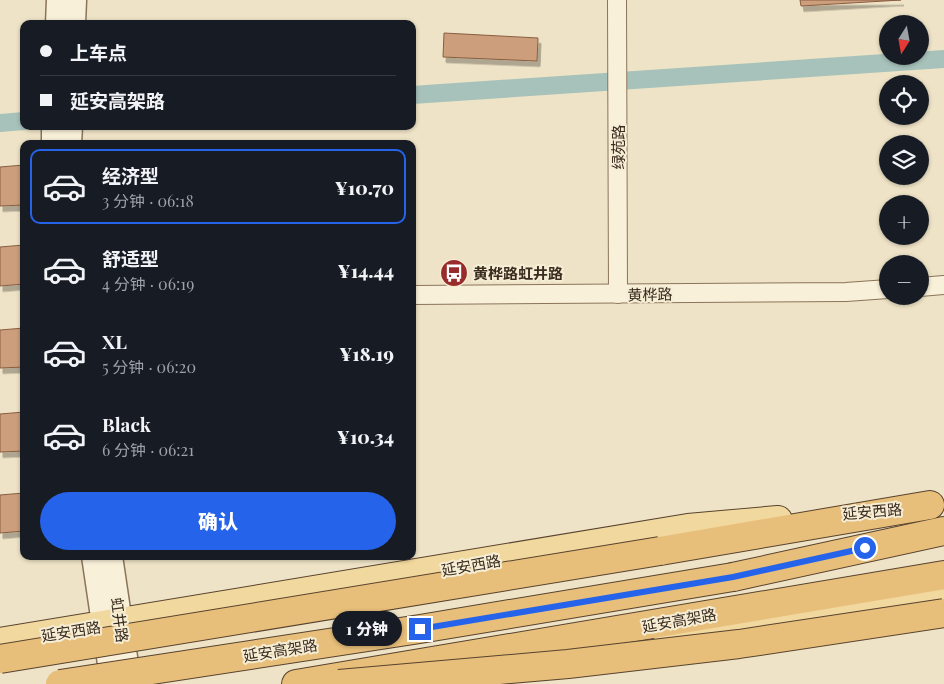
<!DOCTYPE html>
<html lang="zh">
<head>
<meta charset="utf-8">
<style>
	body { margin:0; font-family:"Playfair Display","Noto Sans SC",serif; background:#20242c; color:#f1f3f6; height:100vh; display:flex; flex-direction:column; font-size:19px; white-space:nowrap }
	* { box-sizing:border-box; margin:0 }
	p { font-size:16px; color:#9ea1a6 }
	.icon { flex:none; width:28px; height:28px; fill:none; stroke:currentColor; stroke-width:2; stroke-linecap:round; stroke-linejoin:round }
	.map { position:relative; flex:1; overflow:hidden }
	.drawer { position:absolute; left:20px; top:140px; width:396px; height:420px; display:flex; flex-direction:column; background:#171b24; border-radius:10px; box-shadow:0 1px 4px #0004 }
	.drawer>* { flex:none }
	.guide { position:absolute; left:20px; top:20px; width:396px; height:110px; border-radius:10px; box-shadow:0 1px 4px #0004; display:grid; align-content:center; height:110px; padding:0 20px; background:#171b24 }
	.needle { width:32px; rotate:191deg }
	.buttons { position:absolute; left:879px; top:15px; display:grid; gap:10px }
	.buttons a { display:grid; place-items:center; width:50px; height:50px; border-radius:50%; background:#171b24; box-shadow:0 1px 4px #0004; font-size:25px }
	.end { position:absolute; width:22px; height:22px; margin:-11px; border:6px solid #2563eb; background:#fff; box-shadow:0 0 0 2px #fff }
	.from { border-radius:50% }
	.bubble { position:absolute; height:35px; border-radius:18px; background:#171b24; box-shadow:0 1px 4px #0004; font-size:16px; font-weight:800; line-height:35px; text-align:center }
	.guide b { display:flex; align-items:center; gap:18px; height:48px; font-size:19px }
	.guide b+b { border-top:1px solid #363941 }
	.guide i { width:12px; height:12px; background:#f1f3f6 }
	ul { padding:9px 0 0; list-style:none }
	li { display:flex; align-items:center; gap:15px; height:75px; margin:0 10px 8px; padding:0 10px; border:2px solid transparent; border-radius:10px }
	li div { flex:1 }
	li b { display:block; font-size:19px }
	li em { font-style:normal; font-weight:800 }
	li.active { border-color:#2563eb }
	li>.icon { width:45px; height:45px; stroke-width:1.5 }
	.cta { display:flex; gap:10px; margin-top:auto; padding:10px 20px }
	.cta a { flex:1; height:58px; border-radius:30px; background:#2563eb; color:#fff; font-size:20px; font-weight:800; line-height:58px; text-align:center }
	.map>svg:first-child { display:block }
</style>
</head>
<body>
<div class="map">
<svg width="944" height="684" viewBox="0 0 944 684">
	<defs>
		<filter id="shadow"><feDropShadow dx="3" dy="5.5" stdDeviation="0" flood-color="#0004"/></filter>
	</defs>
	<rect width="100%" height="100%" fill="#eee3c6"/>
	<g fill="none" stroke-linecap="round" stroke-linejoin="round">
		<!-- canal -->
		<g stroke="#a7c2ba" stroke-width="18">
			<polyline points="412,95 944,59"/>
			<polyline points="0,123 24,121"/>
		</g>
	</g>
	<!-- building -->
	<g fill="#cc9e7c" stroke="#895e41" filter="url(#shadow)">
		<polygon points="800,0 901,0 801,6"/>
		<polygon points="444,33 538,38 537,61 443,57"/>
		<polygon points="24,165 24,205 0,206 0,167"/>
		<polygon points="24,245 24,284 0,286 0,247"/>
		<polygon points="24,328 24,367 0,368 0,330"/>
		<polygon points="24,412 24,451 0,452 0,414"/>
		<polygon points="24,493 24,531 0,533 0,495"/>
	</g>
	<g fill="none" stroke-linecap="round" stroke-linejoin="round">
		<!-- minor casing -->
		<g stroke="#8a745b" stroke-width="20">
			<g id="minor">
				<polyline points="617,0 618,294"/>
				<polyline points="920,287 944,285"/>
				<polyline points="412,295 846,292 888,289"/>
			</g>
		</g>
		<!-- tertiary casing -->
		<g stroke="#8a745b" stroke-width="25">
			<g id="tertiary">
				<polyline points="57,24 58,0"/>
				<polyline points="74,24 75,0"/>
				<polyline points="53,144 53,126"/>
				<polyline points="70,144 71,126"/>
				<polyline points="93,556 112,684"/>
				<polyline points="111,556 130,684"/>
			</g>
		</g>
		<!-- primary casing -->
		<g stroke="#58432f" stroke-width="30">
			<g id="primary">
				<polyline points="668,640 944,599"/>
				<polyline points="0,642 688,528 778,520"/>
			</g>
		</g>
		<!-- trunk casing -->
		<g stroke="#58432f" stroke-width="30">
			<g id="trunk">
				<polyline points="660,551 930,505"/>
				<polyline points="733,577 944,531"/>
				<polyline points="296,684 944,575"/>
			</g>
		</g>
		<!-- minor -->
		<use href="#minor" stroke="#f9f0d9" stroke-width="18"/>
		<!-- tertiary -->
		<use href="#tertiary" stroke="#f9f0d9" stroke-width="22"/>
		<!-- primary -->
		<use href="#primary" stroke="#f1d89e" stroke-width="28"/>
		<!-- trunk -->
		<use href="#trunk" stroke="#e7be7a" stroke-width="28"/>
		<!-- trunk-bridge casing -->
		<g stroke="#58432f" stroke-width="30" stroke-linecap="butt">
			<g id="trunk-bridge">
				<polyline points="0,659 660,551"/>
				<polyline points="60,684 420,629 733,577"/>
				<polyline points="339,684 568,664 739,644 944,613"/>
			</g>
		</g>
		<!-- trunk-bridge -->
		<use href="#trunk-bridge" stroke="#e7be7a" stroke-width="28"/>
	</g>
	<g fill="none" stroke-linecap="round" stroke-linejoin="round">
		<!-- route -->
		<polyline stroke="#2563eb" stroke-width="6" points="420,629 733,577 865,548"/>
	</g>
	<!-- icons -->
	<defs>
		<g id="bus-disc" transform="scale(1.4375)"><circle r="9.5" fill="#992c2b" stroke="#f6edd5"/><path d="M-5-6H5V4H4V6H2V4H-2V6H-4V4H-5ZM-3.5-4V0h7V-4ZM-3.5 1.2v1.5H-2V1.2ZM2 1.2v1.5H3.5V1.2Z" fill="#fff"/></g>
	</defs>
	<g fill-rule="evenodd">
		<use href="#bus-disc" x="454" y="273"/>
	</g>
	<g text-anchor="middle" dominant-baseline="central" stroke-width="4" stroke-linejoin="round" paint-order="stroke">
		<!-- street labels -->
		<g font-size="15" fill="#3a2c1f" stroke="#f6edd5">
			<text transform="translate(618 147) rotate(-90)">绿苑路</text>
			<text transform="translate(650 294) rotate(-1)">黄桦路</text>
			<text transform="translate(872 511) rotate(-5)">延安西路</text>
			<text transform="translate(471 565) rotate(-10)">延安西路</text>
			<text transform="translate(120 620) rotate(82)">虹井路</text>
			<text transform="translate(679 620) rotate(-10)">延安高架路</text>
			<text transform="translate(71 631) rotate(-9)">延安西路</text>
			<text transform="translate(280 650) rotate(-9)">延安高架路</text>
		</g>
		<!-- poi labels -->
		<g font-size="15" font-weight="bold" fill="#3a2c1f" stroke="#f6edd5" text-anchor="start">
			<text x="473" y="273">黄桦路虹井路</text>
		</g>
	</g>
</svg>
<div class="buttons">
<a><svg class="needle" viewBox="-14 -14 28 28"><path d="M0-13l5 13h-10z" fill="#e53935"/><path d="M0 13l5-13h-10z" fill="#9ea1a6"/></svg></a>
<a><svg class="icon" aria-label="locate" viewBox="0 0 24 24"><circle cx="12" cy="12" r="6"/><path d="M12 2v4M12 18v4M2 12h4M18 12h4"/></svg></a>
<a><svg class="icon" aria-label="layers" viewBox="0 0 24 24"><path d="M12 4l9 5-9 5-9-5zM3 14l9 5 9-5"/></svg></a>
<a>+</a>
<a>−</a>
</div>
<i class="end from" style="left:865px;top:548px"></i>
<i class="end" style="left:420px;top:629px"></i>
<div class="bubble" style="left:332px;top:611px;width:70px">1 分钟</div>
<div class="guide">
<b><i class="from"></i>上车点</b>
<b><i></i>延安高架路</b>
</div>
<section class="drawer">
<ul>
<li class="active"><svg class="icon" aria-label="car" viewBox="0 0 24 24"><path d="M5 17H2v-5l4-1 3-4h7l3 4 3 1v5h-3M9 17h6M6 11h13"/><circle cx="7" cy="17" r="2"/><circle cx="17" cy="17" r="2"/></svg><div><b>经济型</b><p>3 分钟 · 06:18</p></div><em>¥10.70</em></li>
<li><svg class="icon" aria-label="car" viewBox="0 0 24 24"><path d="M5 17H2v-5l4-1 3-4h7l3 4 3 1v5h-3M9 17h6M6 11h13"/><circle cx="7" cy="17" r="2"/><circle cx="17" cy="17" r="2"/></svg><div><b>舒适型</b><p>4 分钟 · 06:19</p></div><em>¥14.44</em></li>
<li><svg class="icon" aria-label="car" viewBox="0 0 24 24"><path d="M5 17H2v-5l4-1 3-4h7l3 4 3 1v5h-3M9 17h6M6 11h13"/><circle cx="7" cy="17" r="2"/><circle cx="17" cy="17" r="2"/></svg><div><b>XL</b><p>5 分钟 · 06:20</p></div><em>¥18.19</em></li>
<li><svg class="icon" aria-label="car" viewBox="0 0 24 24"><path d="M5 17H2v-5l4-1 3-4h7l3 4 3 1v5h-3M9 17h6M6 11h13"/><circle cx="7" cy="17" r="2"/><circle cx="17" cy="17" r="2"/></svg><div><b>Black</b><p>6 分钟 · 06:21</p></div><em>¥10.34</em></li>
</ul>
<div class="cta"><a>确认</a></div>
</section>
</div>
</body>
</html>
